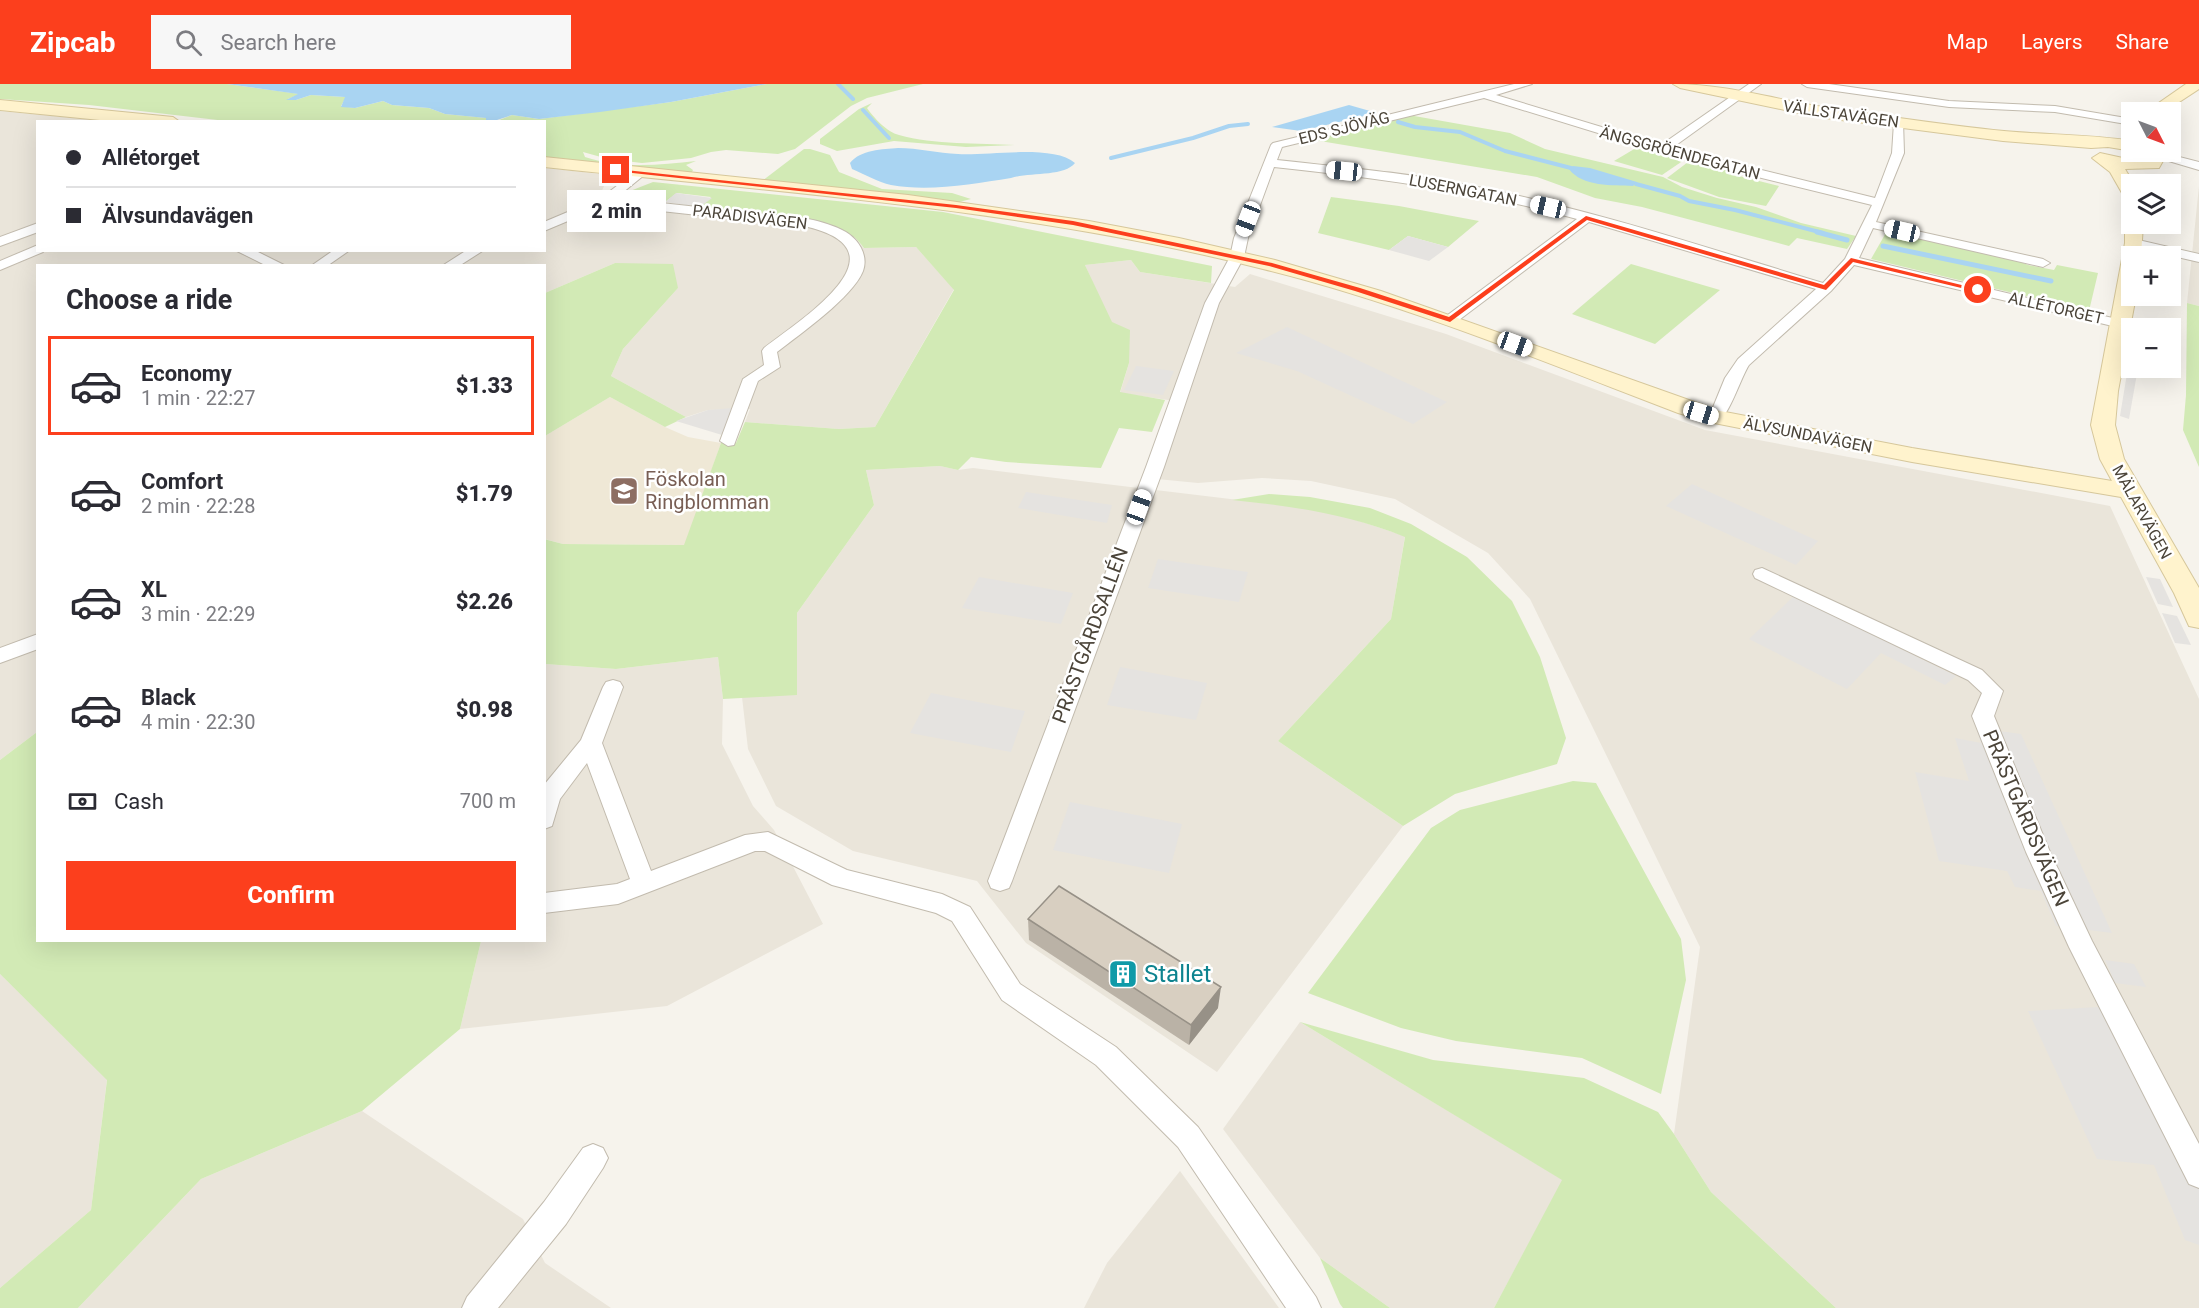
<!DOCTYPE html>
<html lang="en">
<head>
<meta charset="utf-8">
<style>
	body { margin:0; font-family:Roboto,sans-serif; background:#f7f7f7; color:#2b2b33; height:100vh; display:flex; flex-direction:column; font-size:22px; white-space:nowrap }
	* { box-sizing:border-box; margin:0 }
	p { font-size:20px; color:#7c7c81 }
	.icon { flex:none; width:33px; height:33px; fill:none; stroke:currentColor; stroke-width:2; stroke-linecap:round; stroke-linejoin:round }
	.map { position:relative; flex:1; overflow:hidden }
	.panel { position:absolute; left:36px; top:180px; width:510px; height:678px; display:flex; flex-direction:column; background:#fff; border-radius:0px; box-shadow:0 6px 24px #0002 }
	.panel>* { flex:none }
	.hud { position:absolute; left:36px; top:36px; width:510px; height:132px; border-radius:0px; box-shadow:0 6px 24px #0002; display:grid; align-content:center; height:132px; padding:0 30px; background:#fff }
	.needle { width:39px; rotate:132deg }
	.buttons { position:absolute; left:2121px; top:18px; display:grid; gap:12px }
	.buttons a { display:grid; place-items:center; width:60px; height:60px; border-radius:0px; background:#fff; box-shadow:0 6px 24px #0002; font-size:30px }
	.end { position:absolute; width:27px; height:27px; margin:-14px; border:8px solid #fc3f1d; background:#fff; box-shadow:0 0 0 3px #fff }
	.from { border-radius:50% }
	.bubble { position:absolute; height:42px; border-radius:0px; background:#fff; box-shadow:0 6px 24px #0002; font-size:20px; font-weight:800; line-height:42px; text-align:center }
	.car { position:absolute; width:18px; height:36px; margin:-18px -9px; border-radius:8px; box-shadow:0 0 4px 2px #0007; background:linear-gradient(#fff 24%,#345 0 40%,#fff 0 76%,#345 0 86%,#fff 0) }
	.hud b { display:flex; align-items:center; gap:21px; height:57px; font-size:22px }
	.hud b+b { border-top:2px solid #e1e1e2 }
	.hud i { width:15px; height:15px; background:#2b2b33 }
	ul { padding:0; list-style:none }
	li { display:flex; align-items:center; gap:18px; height:99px; margin:0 12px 9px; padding:0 18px; border:3px solid transparent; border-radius:0px }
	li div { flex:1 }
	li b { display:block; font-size:22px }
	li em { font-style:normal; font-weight:800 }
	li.selected { border-color:#fc3f1d }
	li>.icon { width:54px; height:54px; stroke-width:1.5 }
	h2 { padding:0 30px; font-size:27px; line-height:72px }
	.pay { display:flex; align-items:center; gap:15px; height:66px; padding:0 30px; font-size:22px }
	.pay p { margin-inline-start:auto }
	.button { display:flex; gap:12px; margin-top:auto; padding:12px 30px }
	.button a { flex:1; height:69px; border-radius:0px; background:#fc3f1d; color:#fff; font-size:24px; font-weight:800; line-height:69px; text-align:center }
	header { display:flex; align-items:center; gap:36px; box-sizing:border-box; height:84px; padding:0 30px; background:#fc3f1d; color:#fff }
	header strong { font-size:28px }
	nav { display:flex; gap:33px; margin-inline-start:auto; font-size:21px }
	.search { width:420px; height:54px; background:#f7f7f7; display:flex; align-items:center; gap:15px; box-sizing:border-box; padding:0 21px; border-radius:0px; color:#7c7c81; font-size:22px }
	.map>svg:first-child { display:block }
</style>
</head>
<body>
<header>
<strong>Zipcab</strong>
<div class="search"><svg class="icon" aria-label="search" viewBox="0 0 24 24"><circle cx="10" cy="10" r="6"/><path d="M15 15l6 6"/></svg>Search here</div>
<nav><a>Map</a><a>Layers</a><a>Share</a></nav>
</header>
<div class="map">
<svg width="2199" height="1224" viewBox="0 0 2199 1224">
	<rect width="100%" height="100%" fill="#f6f3ec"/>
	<!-- residential -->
	<g fill="#eae5da">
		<polygon points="0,27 105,37 38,38 38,166 544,166 545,84 609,91 600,111 810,137 836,143 853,152 864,164 916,163 954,205 875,343 839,345 745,338 750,325 708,326 686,333 611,292 623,265 678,204 615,179 545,209 544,182 38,182 37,648 0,676"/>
		<polygon points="2199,102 2199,222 2187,219"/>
		<polygon points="1131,176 1140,188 1235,203 1250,190 1446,250 1705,346 2110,422 2199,615 2199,1224 1836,1224 1711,1108 1674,1050 1700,863 1530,515 1488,469 1395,415 1311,397 1262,394 1198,399 1157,395 1182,318 1120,309 1129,279 1085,181"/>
		<polygon points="940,382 958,386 973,384 1289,422 1341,431 1405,452 1391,535 1278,657 1403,742 1217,988 1026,859 977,797 853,767 776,722 748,665 742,613 797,610 797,529 874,421 866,386"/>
		<polygon points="718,573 723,615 722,660 753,722 774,746 823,840 667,922 460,945 481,857 544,856 545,580 616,585"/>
		<polygon points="0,890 107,995 91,1126 0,1204"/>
		<polygon points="1300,938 1563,1096 1494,1224 1390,1224 1320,1174 1223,1045"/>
		<polygon points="362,1027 523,1135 545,1179 611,1224 78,1224 201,1095"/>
		<polygon points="1180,1087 1279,1224 1084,1224 1107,1179"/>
	</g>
	<!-- education -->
	<polygon fill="#efe8d6" points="610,313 665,343 688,353 721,359 685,461 563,460 545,455 545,352"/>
	<!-- green -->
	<g fill="#d2eab5">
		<polygon points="0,0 227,0 300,10 288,15 296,16 311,11 346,13 341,22 355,24 383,17 392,21 429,24 445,30 487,34 486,38 226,37 89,21 0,15"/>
		<path d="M 767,0 L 923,0 L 867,14 L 851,22 L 795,65 L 778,70 L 726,66 L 711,68 L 691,74 L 642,79 L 608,75 L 583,68 L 585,73 C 621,85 659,81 696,77 L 686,81 L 693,86 L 691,90 L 545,73 L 544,38 L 494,38 L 512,31 L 539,35 L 671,18 Z"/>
		<path d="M 872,19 L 867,24 C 874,34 887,48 899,51 C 934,61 979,59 1015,61 L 966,63 L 894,57 L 837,67 L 820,60 L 820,55 L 859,25 Z"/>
		<polygon points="1403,30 1510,49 1545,65 1663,93 1682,103 1717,114 1756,123 1801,139 1856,152 1847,165 1797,154 1789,162 1642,123 1595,114 1537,93 1314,56"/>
		<polygon points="1641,61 1687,74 1662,91 1614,77"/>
		<polygon points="804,65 810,65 830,71 839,88 882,105 952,109 971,115 959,118 762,97"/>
		<polygon points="1692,75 1738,88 1735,91 1779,102 1766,122 1719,113 1667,94"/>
		<path d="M 653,98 L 943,128 L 1212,182 L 1211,199 L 1140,188 L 1131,176 L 1085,181 L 1112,238 L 1130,246 L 1129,279 L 1120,308 L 1165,316 L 1152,348 L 1119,344 L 1101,384 L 1006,378 L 971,373 L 958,386 L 940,382 L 866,386 L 874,421 L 797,529 L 797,611 L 723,615 L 718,573 L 616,585 L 545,580 L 544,455 L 563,460 L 684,461 L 721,359 L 736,359 L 745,338 L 839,345 L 875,343 L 954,206 L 916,163 L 864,164 C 860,159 856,154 851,151 C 820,131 739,128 700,123 L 711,113 L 677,109 L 665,118 L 624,114 L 625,109 Z"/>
		<polygon points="1331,113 1399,122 1479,137 1448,163 1408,152 1389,166 1318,149"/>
		<polygon points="1887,147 2014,175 2028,181 2054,186 2057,181 2098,189 2089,227 1871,175"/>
		<polygon points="615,179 673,180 678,204 623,265 611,292 686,333 665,343 610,313 545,352 545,209"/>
		<polygon points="1631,180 1720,206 1655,260 1572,230"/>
		<polygon points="2187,219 2199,222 2199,383 2183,346 2186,311"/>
		<path d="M 1269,410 L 1310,413 L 1370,424 L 1411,440 L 1467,473 L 1512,517 L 1540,573 L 1566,654 L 1557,680 L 1455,710 L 1403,742 L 1278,657 L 1391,535 L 1405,453 C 1349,430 1291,422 1232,416 Z"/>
		<polygon points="37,648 38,856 481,857 460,945 362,1027 201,1095 78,1224 0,1224 0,1204 91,1126 107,996 0,890 0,676"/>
		<polygon points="1573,697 1596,699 1681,855 1686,896 1661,1010 1582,974 1456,957 1401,944 1308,909 1431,744 1460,726"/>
		<polygon points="1300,938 1433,976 1584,994 1658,1028 1674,1050 1711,1108 1836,1224 1494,1224 1562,1096"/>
		<polygon points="1320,1174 1390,1224 1343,1224 1340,1220"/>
	</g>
	<!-- parking -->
	<g fill="#e5e3e0">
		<polygon points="676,109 712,114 700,123 665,118"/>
		<polygon points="1408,152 1448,163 1429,177 1389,166"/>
		<polygon points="1287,243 1447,318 1413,340 1297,287 1236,269"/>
		<polygon points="2131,265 2132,284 2138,284 2129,335 2120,332"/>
		<polygon points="1136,282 1174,287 1163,311 1124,306"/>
		<polygon points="733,324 722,351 676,337 708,326"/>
		<polygon points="1692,400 1818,457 1796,481 1666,422"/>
		<polygon points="1026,408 1112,421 1107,439 1018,424"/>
		<polygon points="1158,475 1248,488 1239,518 1148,504"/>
		<polygon points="979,493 1073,509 1061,540 962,524"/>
		<polygon points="2146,493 2160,495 2173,523 2158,520"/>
		<polygon points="1794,512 1956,592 1945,601 1881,569 1847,605 1749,555"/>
		<polygon points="2162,529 2177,532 2191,561 2175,559"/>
		<polygon points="1120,583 1207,599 1196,636 1107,621"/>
		<polygon points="931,609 1025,627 1011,668 910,649"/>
		<polygon points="1976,644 2021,650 2112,849 2056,842 2041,807 2015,803 2007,787 1939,777 1915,688 1969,697 1955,654 1981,659"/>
		<polygon points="1070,718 1182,740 1169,789 1053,766"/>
		<polygon points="2105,876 2134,880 2146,903 2115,899"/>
		<polygon points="2117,922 2199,1081 2199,1161 2185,1156 2154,1081 2097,1075 2028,927"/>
	</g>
	<!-- water -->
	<g fill="#a9d4f2">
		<polygon points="227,0 767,0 671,18 600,28 539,35 512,31 494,37 486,38 486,34 445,30 429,24 392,21 383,17 355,24 341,23 345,13 311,11 296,16 286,16 298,10"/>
		<polygon points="1349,21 1377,29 1301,47 1272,43"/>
		<path d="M 898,64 C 918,64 938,69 958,70 C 987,72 1053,60 1075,79 C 1064,93 1029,88 1011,94 C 973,100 929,108 891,101 C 878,98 864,90 852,85 L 850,79 C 860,66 883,65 898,64 Z"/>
		<path d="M 1573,82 L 1590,84 L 1637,98 L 1633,102 C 1613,101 1582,103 1569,85 Z"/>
	</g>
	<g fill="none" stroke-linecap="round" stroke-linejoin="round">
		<!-- stream-far1 -->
		<g stroke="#a9d4f2" stroke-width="4">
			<polyline points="838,0 853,15"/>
			<polyline points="863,26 889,54"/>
			<polyline points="1398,38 1415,43 1460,48 1505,67 1571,84"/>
			<polyline points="1111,74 1193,54 1229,42 1248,40"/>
			<polyline points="1636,100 1680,112 1689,117 1735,126 1823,149"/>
		</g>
		<!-- stream -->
		<g stroke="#a9d4f2" stroke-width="5">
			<polyline points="1817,148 1847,156"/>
			<polyline points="1883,162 2051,197"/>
		</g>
		<!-- street casing -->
		<g stroke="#c2bbae" stroke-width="2">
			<g id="street">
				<path d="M 1514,0 L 1532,0 L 1496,11 L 1661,61 L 1749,0 L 1761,0 L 1672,64 L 1875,114 L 1892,69 L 1894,39 L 1899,36 L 1903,37 L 1904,69 L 1876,138 L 2043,175 L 2050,179 L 2043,183 L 1873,144 L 1859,174 L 2121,236 L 2128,240 L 2121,244 L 1854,181 L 1831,207 L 1749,281 C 1741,293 1728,335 1717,338 L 1709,333 L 1725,294 L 1738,275 L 1816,205 L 1589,138 L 1455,239 L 1445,239 L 1443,236 L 1445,233 L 1577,135 C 1477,107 1377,94 1274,83 L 1248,154 L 1244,173 L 1219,219 L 1164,383 L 1012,797 L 1009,804 L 1000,807 L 991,804 L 988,797 L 1146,383 L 1205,219 L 1230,173 L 1234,154 L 1271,61 L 1273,59 ZM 1484,14 L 1676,73 L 1872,121 L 1845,175 L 1823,199 C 1704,163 1585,123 1462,100 C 1401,88 1339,83 1277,76 L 1282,63 Z"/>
				<polygon points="1802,0 1829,0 1949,17 2055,22 2132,35 2132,41 2055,28 1949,23 1807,3"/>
				<polygon points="2143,68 2160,68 2199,78 2199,86 2145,70"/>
				<path d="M 639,85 L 643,86 L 643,92 L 616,114 C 661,119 707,124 752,129 C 781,132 815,132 842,146 C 857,153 869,170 863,187 C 853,213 800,250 777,268 L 780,283 L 758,297 L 734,361 L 728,362 L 720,357 L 743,295 L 764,281 L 762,267 L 764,264 C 800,236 909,168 808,143 L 606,121 L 544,147 L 544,138 L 601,114 Z"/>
				<polygon points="38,139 38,148 0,162 0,153"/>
				<polygon points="2134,155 2199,170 2199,178 2129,162 2127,159"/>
				<polygon points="38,161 38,166 43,168 0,186 0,177"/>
				<polygon points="235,166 254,166 286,182 267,182"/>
				<polygon points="334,166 350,166 327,182 311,182"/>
				<polygon points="467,166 484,166 459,182 442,182"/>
				<polygon points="1762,484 1982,586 2003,607 1994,632 2050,768 2092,857 2199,1060 2199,1104 2189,1100 2069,863 2026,768 1972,632 1982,609 1968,596 1755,494 1753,490 1755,486"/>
				<polygon points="38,550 38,565 0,579 0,564"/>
				<polygon points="613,596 620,598 623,603 602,659 651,787 745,751 768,748 847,786 942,810 970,823 1020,900 1116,963 1198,1043 1316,1213 1321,1224 1286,1224 1178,1063 1096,981 1002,916 952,837 936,829 832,801 765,767 755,767 618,820 544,829 544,809 617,800 630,795 587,679 560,715 552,742 544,745 544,701 581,656 603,603 606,598"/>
				<polygon points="593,1060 603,1064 608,1074 603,1084 566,1140 498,1224 462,1224 467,1213 544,1118 583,1064"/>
			</g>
		</g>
		<!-- secondary casing -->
		<g stroke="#d6c79b" stroke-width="2">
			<g id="secondary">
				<path d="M 1673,0 C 1732,0 1790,20 1849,27 C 1900,34 1952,42 2004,47 C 2046,51 2090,50 2132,57 L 2132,67 L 2108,63 L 2091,64 L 2003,57 L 1818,33 L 1680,4 Z"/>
				<polygon points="2186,0 2199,0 2199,5 2164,28 2148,28 2150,25"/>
				<polygon points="0,16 173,33 180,38 120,38 0,26"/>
				<polygon points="2139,68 2157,68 2164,75 2159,84 2125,85 2134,100 2132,100 2132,117 2126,116 2110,88 2092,74 2100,69 2132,76 2146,75"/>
				<path d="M 544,73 L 908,111 L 1089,137 L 1179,154 L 1275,176 L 1381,207 L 1720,327 L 1912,364 L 2112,397 L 2100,375 L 2091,341 L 2125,159 L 2125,140 L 2132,135 L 2132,140 L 2143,140 L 2141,172 L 2132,172 L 2132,212 L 2136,212 L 2118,307 L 2115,341 L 2124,375 L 2199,504 L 2199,544 L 2189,542 L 2174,509 L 2121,413 L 1912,378 L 1709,338 L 1678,329 C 1542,277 1405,220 1263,185 C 1028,125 785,109 544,83 Z"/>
			</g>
		</g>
		<!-- street -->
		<use href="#street" fill="#fff" fill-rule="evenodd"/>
		<!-- secondary -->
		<use href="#secondary" fill="#fff3cd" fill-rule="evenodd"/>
	</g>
	<!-- wall -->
	<polygon fill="#bab2a6" points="1028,835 1218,924 1189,961 1029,856"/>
	<!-- shaded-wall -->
	<polygon fill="#979187" points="1221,903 1218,924 1189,961 1191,941"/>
	<!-- building -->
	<polygon fill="#d8cfc1" stroke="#979187" stroke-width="1.5" points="1059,802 1221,903 1191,941 1028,835"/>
	<!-- route -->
	<polygon fill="#fc3f1d" points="616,85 956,121 1073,137 1272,179 1360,204 1449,233 1586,132 1824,201 1851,174 1982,206 1978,208 1853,178 1826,206 1587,136 1450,238 1355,207 1269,182 1073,141 956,124 614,87"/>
	<!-- icons -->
	<defs>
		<g id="school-square" transform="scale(1.5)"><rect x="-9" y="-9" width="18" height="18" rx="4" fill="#8d6e63" stroke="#fff"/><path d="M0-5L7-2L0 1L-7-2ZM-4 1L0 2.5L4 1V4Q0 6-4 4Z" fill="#fff"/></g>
		<g id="building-square" transform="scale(1.5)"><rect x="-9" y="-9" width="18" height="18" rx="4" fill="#0f9aa8" stroke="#fff"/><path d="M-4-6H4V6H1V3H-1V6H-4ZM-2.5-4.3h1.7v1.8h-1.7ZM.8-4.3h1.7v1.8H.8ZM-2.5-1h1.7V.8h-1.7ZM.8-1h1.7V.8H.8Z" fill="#fff"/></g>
	</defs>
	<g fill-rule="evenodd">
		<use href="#school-square" x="624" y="407"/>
		<use href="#building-square" x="1123" y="890"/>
	</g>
	<g text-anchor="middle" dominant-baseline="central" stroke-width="5" stroke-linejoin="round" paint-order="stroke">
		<!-- far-street labels -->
		<g font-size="16" fill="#4b4439" stroke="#fff">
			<text transform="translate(1841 30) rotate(8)">VÄLLSTAVÄGEN</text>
			<text transform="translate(1344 44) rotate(-14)">EDS SJÖVÄG</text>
			<text transform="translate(1680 69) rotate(15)">ÄNGSGRÖENDEGATAN</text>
			<text transform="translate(1463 106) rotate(11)">LUSERNGATAN</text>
			<text transform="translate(750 133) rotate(7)">PARADISVÄGEN</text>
			<text transform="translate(2056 224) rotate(13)">ALLÉTORGET</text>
			<text transform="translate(1808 351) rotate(11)">ÄLVSUNDAVÄGEN</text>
			<text transform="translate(2142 428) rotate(61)">MÄLARVÄGEN</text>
		</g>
		<!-- education labels -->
		<g font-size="20" fill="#785e54" stroke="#fff" text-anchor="start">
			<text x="645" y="395">Föskolan<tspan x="645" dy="23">Ringblomman</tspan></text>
		</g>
		<!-- street labels -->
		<g font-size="20" fill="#4b4439" stroke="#fff">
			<text transform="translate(1090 551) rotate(-70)">PRÄSTGÅRDSALLÉN</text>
			<text transform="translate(2026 734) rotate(67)">PRÄSTGÅRDSVÄGEN</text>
		</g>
		<!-- near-culture labels -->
		<g font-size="24" fill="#0d838f" stroke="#fff" text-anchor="start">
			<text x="1144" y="890">Stallet</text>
		</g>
	</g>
</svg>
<div class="buttons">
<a><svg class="needle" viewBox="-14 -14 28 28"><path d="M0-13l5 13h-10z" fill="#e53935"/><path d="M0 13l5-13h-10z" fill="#7c7c81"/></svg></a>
<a><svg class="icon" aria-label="layers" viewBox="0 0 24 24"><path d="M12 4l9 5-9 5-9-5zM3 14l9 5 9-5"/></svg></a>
<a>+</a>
<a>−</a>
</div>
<i class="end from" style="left:1978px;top:206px"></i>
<i class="end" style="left:616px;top:86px"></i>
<div class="bubble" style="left:567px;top:106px;width:99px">2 min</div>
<i class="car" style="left:1344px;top:87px;rotate:276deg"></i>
<i class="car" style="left:1548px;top:123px;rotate:283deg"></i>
<i class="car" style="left:1248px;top:135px;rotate:201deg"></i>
<i class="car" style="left:1902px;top:147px;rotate:283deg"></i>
<i class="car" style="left:1515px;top:260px;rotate:110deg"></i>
<i class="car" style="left:1701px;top:329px;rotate:107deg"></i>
<i class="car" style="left:1139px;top:423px;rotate:20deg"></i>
<div class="hud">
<b><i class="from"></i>Allétorget</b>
<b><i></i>Älvsundavägen</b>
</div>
<section class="panel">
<h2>Choose a ride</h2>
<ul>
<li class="selected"><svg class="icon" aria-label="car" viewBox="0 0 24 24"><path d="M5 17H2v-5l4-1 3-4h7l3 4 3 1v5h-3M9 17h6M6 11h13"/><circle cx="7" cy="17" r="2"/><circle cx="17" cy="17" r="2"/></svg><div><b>Economy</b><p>1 min · 22:27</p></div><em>$1.33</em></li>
<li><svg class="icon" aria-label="car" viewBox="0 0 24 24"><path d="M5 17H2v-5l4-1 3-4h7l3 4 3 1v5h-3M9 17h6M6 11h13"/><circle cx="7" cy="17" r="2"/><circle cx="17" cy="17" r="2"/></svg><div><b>Comfort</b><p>2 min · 22:28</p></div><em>$1.79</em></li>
<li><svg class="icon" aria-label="car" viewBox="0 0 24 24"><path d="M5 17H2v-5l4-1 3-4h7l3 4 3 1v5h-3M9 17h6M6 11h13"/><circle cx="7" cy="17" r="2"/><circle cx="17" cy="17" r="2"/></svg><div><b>XL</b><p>3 min · 22:29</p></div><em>$2.26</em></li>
<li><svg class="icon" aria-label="car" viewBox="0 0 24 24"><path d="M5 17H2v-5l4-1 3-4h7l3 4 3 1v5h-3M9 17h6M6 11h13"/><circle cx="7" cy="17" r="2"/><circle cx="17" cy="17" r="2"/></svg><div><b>Black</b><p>4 min · 22:30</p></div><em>$0.98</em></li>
</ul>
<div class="pay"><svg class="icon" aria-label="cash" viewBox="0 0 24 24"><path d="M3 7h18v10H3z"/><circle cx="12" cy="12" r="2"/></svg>Cash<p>700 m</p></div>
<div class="button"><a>Confirm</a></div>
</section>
</div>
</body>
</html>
